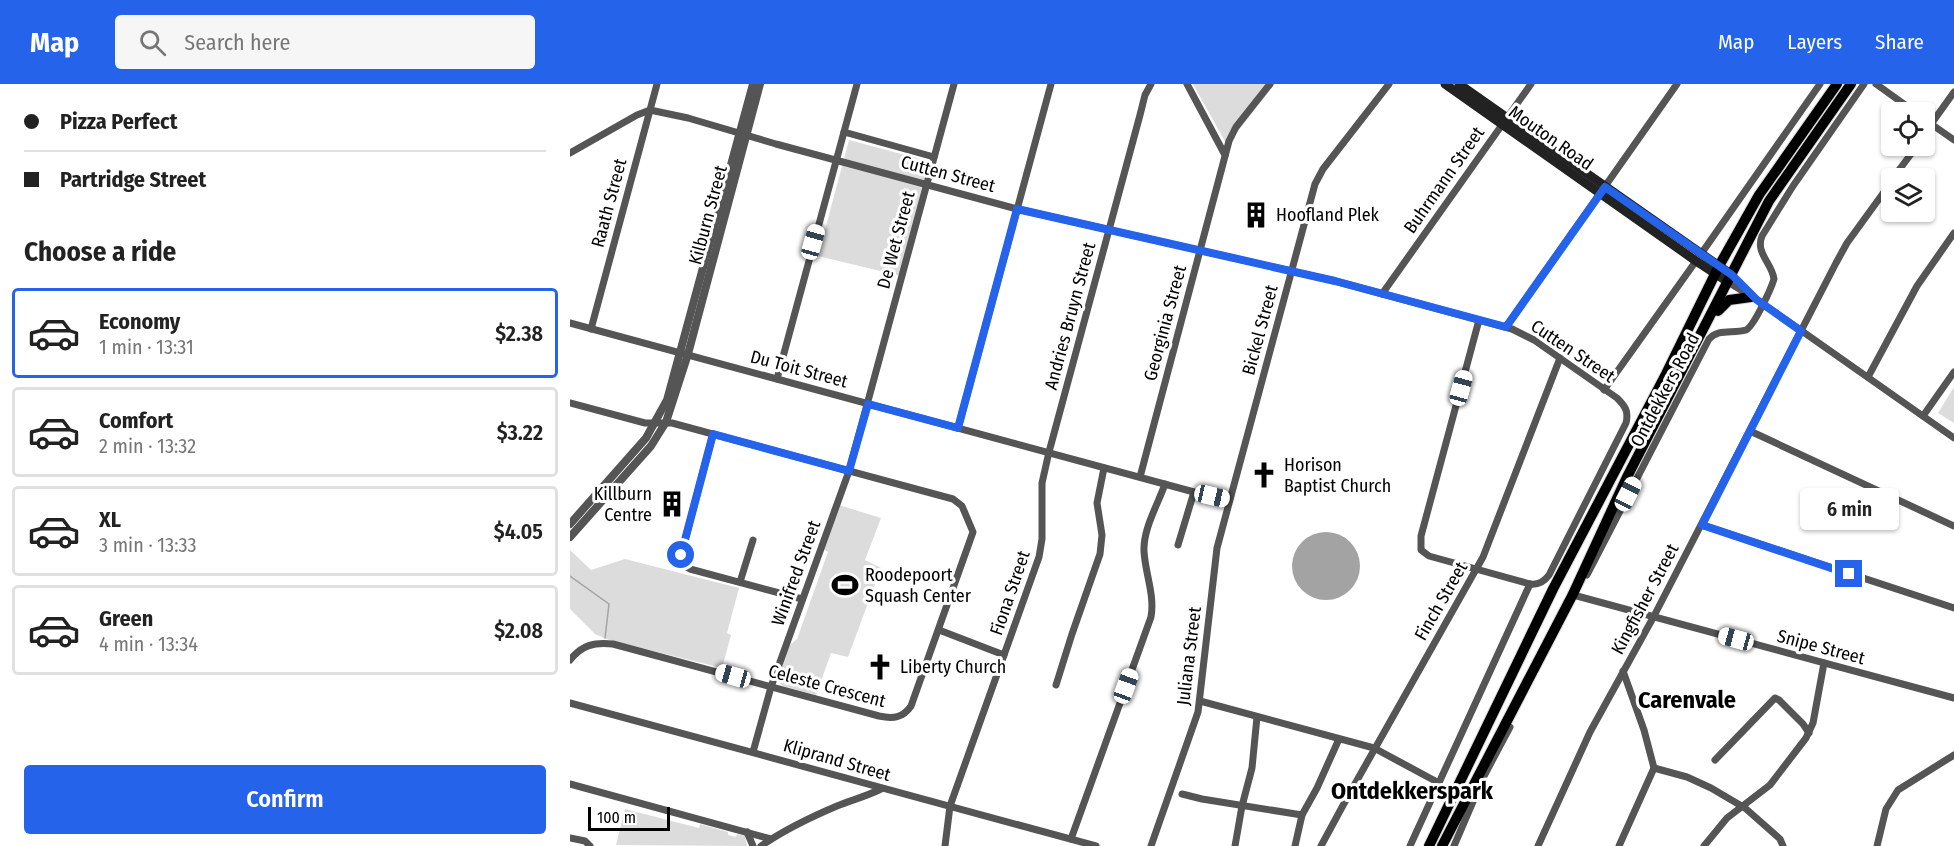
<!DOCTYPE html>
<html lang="en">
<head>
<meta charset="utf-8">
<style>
	body { margin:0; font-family:"Fira Sans Condensed",sans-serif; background:#f6f6f6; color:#222; height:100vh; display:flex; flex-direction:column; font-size:22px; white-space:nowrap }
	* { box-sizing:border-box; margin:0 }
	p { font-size:20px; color:#767676 }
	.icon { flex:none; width:33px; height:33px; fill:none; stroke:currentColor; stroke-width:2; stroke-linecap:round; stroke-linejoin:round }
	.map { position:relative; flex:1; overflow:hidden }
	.sheet { display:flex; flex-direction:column; background:#fff; width:570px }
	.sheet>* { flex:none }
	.guide { display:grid; align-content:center; height:132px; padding:0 24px; background:#fff }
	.tools { position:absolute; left:1311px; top:18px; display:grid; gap:12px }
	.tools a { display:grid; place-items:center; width:54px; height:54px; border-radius:6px; background:#fff; box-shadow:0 2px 4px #0004; font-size:30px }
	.scale { position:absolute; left:18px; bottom:15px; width:82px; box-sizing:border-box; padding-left:6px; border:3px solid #000; border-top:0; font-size:16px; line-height:21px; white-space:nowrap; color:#000; -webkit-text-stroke:4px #fff; paint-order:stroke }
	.end { position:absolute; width:27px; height:27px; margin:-14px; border:8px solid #2563eb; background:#fff; box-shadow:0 0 0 3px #fff }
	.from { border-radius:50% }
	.bubble { position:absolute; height:42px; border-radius:6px; background:#fff; box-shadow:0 2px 4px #0004; font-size:20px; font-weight:600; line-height:42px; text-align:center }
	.car { position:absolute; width:18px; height:36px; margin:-18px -9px; border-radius:8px; box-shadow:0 0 4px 2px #0007; background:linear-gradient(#fff 24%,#345 0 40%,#fff 0 76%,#345 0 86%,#fff 0) }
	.guide b { display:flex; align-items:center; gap:21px; height:57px; font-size:22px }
	.guide b+b { border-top:2px solid #e0e0e0 }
	.guide i { width:15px; height:15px; background:#222 }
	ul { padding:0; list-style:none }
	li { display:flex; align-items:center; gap:18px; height:90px; margin:0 12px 9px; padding:0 12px; border:3px solid #e0e0e0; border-radius:6px }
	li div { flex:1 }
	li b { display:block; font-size:22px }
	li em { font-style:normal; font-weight:600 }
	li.on { border-color:#2563eb }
	li>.icon { width:54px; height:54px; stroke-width:1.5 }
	h2 { padding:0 24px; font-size:27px; line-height:72px }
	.button { display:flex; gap:12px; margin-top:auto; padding:12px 24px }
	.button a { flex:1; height:69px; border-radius:6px; background:#2563eb; color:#fff; font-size:24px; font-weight:600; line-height:69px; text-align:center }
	header { display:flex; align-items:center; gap:36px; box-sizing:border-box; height:84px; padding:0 30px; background:#2563eb; color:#fff }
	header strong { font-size:28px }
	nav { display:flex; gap:33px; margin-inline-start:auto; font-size:21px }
	.search { width:420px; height:54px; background:#f6f6f6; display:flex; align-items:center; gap:15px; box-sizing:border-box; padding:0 21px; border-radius:6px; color:#767676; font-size:22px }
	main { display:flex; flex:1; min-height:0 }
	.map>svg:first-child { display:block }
</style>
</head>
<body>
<header>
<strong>Map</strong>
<div class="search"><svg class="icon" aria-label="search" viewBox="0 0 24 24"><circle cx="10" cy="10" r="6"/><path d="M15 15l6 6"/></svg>Search here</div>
<nav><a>Map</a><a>Layers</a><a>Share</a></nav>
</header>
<main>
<section class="sheet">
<div class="guide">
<b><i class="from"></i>Pizza Perfect</b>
<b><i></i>Partridge Street</b>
</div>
<h2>Choose a ride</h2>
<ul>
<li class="on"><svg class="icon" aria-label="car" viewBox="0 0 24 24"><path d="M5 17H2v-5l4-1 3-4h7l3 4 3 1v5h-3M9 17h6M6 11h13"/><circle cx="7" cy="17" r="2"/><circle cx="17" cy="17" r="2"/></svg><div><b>Economy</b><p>1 min · 13:31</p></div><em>$2.38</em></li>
<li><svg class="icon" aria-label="car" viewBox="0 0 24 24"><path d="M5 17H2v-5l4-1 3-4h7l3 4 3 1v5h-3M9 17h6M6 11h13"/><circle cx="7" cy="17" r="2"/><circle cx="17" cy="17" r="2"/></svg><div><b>Comfort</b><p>2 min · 13:32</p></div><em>$3.22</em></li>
<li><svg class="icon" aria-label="car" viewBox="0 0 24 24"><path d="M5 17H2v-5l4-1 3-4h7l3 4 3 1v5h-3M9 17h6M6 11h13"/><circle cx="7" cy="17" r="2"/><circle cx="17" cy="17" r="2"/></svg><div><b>XL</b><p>3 min · 13:33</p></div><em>$4.05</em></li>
<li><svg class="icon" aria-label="car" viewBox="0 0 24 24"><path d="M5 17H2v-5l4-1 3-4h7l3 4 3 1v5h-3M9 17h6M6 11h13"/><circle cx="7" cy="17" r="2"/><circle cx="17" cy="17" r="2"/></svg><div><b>Green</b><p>4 min · 13:34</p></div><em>$2.08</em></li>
</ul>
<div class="button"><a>Confirm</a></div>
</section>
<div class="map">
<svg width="1384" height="762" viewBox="0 0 1384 762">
	<rect width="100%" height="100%" fill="#fff"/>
	<!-- green -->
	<g fill="#dcdcdc">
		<polygon points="623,0 705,0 657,61"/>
		<polygon points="279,56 361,78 331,192 248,172"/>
		<polygon points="1384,303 1384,339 1368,329"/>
		<polygon points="269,421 311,434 295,476 311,484 278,573 261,569 246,611 213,602 207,596 219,562 227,555 258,468 253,465"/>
		<polygon points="0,466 21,486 55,475 169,504 157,549 161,551 152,584 39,556 25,550 0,525"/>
		<polygon points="55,725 129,744 130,740 158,748 158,751 166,753 167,750 175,752 177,762 46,761"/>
	</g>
	<!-- water -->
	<circle fill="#a3a3a3" cx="756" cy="482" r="34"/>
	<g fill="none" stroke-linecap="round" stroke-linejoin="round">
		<!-- stream -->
		<polyline stroke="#a3a3a3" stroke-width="1.5" points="0,492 39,520 35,554"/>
		<!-- primary casing -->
		<g stroke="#dbdbdb" stroke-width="12">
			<g id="primary">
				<polyline points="1148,227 1159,216 1181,213"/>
				<polyline points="859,762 983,505 1096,290 1149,182 1189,111 1267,0"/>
				<polyline points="872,762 1003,510 1057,393 1199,117 1281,0"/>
			</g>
		</g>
		<!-- minor -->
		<g stroke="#555" stroke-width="7">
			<polyline points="617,0 655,71"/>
			<polyline points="1306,0 1345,28"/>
			<polyline points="1354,35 1384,56"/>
			<polyline points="274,48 364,73"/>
			<polyline points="1354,50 1384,8"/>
			<path d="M 0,69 L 67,31 L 80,26 L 118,34 L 206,60 L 447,125 L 765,197 L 942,245 L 964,256 L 1047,314 C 1055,322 1059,327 1056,339 L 979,491 C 974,498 968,501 960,500 L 859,472 L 851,466 L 851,452 L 909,236"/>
			<polyline points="1323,94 1347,62"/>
			<polyline points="1131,170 1250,0"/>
			<polyline points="1162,191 1183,212"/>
			<polyline points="1158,198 1192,219 1384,354"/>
			<polyline points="812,210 961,0"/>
			<polyline points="0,239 624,408 659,416"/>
			<polyline points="936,243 1107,0"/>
			<polyline points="21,245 87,0"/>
			<polyline points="1298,293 1347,202 1384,149"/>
			<polyline points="207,295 287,0"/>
			<polyline points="1034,306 1126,177"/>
			<path d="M 0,319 L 75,339 L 102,339 L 383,415 L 392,422 L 403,448 L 341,622 C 333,634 323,635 309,632 L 43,560 C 24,558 12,561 0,576"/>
			<polyline points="1353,332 1384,288"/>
			<polyline points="388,344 481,0"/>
			<polyline points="1180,347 1384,442"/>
			<polyline points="143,350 111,471 113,481 120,485 232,515"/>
			<polyline points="570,393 659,57 666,43 700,0"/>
			<polyline points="1132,441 1384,524"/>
			<polyline points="608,461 624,408"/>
			<path d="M 1017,491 L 1139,255 C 1148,244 1163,250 1176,246 C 1184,242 1201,205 1204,195 C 1202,179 1185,169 1192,152 L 1223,102 L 1294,0"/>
			<polyline points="170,498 183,456"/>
			<polyline points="1007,512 1384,614"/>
			<polyline points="369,546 434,571"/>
			<polyline points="486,601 502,550 530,470 532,451 527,419 534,384"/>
			<polyline points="630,617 804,664 869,699"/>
			<polyline points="0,619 526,762"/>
			<polyline points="183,668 201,603 279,387 384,0"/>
			<polyline points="1145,676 1205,614 1209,616 1233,640 1239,649"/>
			<polyline points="1084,684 1117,693 1141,704 1175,724 1210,755 1213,762"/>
			<polyline points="0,700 201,755"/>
			<polyline points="612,710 632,715 732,731"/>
			<polyline points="177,748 183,762"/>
			<polyline points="0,754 15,757 20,762"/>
			<path d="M 501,755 L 581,533 C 585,511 575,489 574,467 C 573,445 588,420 595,400"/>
			<path d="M 191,762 C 214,746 241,733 267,722 C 282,716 297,712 311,705"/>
			<polyline points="375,762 380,722 469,473 472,455 472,399 479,368 570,31 575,11 581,0"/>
			<polyline points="581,762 628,628 647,464 745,100 753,85 819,0"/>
			<polyline points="665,762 672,722 682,684 687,633"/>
			<polyline points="725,762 732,731 747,704 769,655"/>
			<polyline points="751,762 777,714 913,473 990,274"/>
			<polyline points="840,762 960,500"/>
			<polyline points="884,762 914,692 940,643"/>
			<polyline points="968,762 1020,648 1084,532 1266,179 1277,159 1322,97"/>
			<polyline points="1049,762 1084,684 1074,646 1053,587"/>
			<polyline points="1134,762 1157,734 1200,701 1236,654 1243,639 1254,579"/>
			<polyline points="1307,762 1316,725 1328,706 1384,671"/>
		</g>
		<!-- tertiary -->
		<g stroke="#555" stroke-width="8">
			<polyline points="0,440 76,354 97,316 183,0"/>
			<polyline points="0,453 81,362 96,338 118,270 190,0"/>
		</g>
		<!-- secondary -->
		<g stroke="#222" stroke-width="9">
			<polyline points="875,0 1126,177 1158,198"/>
			<polyline points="889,0 1162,191"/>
		</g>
		<!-- primary -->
		<use href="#primary" stroke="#000" stroke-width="10"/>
	</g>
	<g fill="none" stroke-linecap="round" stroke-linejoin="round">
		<!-- route -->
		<polyline stroke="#2563eb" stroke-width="8" points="111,471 143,350 279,387 298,320 388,344 447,125 765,197 936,243 1035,103 1162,191 1187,216 1231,247 1132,441 1279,490"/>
	</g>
	<!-- icons -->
	<defs>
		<g id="building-bare" transform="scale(2.07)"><path d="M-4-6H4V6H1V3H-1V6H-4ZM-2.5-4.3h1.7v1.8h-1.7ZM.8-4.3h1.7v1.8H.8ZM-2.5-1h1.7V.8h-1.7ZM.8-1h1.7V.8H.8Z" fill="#000" stroke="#fff" stroke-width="2.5" paint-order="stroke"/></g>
		<g id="church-bare" transform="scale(2.07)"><path d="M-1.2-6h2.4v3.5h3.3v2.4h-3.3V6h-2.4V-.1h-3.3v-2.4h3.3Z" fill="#000" stroke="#fff" stroke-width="2.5" paint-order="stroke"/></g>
		<g id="stadium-bare" transform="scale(2.07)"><path d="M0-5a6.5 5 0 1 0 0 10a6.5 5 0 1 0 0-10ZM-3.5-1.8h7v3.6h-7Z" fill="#000" stroke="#fff" stroke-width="2.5" paint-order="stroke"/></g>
	</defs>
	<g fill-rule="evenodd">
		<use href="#building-bare" x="686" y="131"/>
		<use href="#church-bare" x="694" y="391"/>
		<use href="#building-bare" x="102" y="420"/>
		<use href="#stadium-bare" x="275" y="501"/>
		<use href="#church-bare" x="310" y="583"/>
	</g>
	<g text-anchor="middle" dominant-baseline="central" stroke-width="6" stroke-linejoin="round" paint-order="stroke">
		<!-- street labels -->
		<g font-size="18" fill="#000" stroke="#fff">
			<text transform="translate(981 54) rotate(35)">Mouton Road</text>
			<text transform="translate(378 90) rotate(15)">Cutten Street</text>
			<text transform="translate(874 96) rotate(-55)">Buhrmann Street</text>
			<text transform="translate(39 119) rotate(-75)">Raath Street</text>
			<text transform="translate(138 131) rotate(-75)">Kilburn Street</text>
			<text transform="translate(326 156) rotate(-75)">De Wet Street</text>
			<text transform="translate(500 232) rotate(-75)">Andries Bruyn Street</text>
			<text transform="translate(595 239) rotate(-75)">Georginia Street</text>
			<text transform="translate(690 246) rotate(-75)">Bickel Street</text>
			<text transform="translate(1003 267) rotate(34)">Cutten Street</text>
			<text transform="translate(229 285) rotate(15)">Du Toit Street</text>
			<text transform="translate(1095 306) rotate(-62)">Ontdekkers Road</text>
			<text transform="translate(226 489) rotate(-70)">Winifred Street</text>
			<text transform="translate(440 509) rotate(-71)">Fiona Street</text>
			<text transform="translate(1075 515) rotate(-62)">Kingfisher Street</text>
			<text transform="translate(871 517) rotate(-60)">Finch Street</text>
			<text transform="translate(1251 563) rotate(15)">Snipe Street</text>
			<text transform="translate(619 572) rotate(-83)">Juliana Street</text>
			<text transform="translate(257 602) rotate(15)">Celeste Crescent</text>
			<text transform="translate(267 676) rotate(16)">Kliprand Street</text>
		</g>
		<!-- poi labels -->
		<g font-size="18" fill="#000" stroke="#fff" text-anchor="start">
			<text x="706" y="131">Hoofland Plek</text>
			<text x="714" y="381">Horison<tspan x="714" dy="21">Baptist Church</tspan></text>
			<text x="82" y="410" text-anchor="end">Killburn<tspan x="82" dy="21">Centre</tspan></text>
			<text x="295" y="491">Roodepoort<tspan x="295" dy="21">Squash Center</tspan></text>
			<text x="330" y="583">Liberty Church</text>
		</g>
		<!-- district labels -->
		<g font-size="24" font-weight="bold" fill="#000" stroke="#fff">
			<text x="1117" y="616">Carenvale</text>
			<text x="842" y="707">Ontdekkerspark</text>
		</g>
	</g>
</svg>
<div class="tools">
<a><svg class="icon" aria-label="locate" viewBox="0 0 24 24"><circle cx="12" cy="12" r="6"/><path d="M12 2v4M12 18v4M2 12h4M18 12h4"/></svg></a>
<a><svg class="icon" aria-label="layers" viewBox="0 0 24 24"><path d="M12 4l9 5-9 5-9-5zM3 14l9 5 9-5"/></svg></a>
</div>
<div class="scale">100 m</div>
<i class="end from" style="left:111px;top:471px"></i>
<i class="end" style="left:1279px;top:490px"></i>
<div class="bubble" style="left:1230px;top:404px;width:99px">6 min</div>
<i class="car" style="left:243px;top:158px;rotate:16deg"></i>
<i class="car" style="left:891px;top:304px;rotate:15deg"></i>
<i class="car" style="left:1058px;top:410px;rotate:27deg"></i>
<i class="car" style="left:642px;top:412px;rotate:103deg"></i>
<i class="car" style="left:1166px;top:555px;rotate:285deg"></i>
<i class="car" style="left:163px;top:592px;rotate:286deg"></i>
<i class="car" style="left:556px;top:602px;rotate:20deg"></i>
</div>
</main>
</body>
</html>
